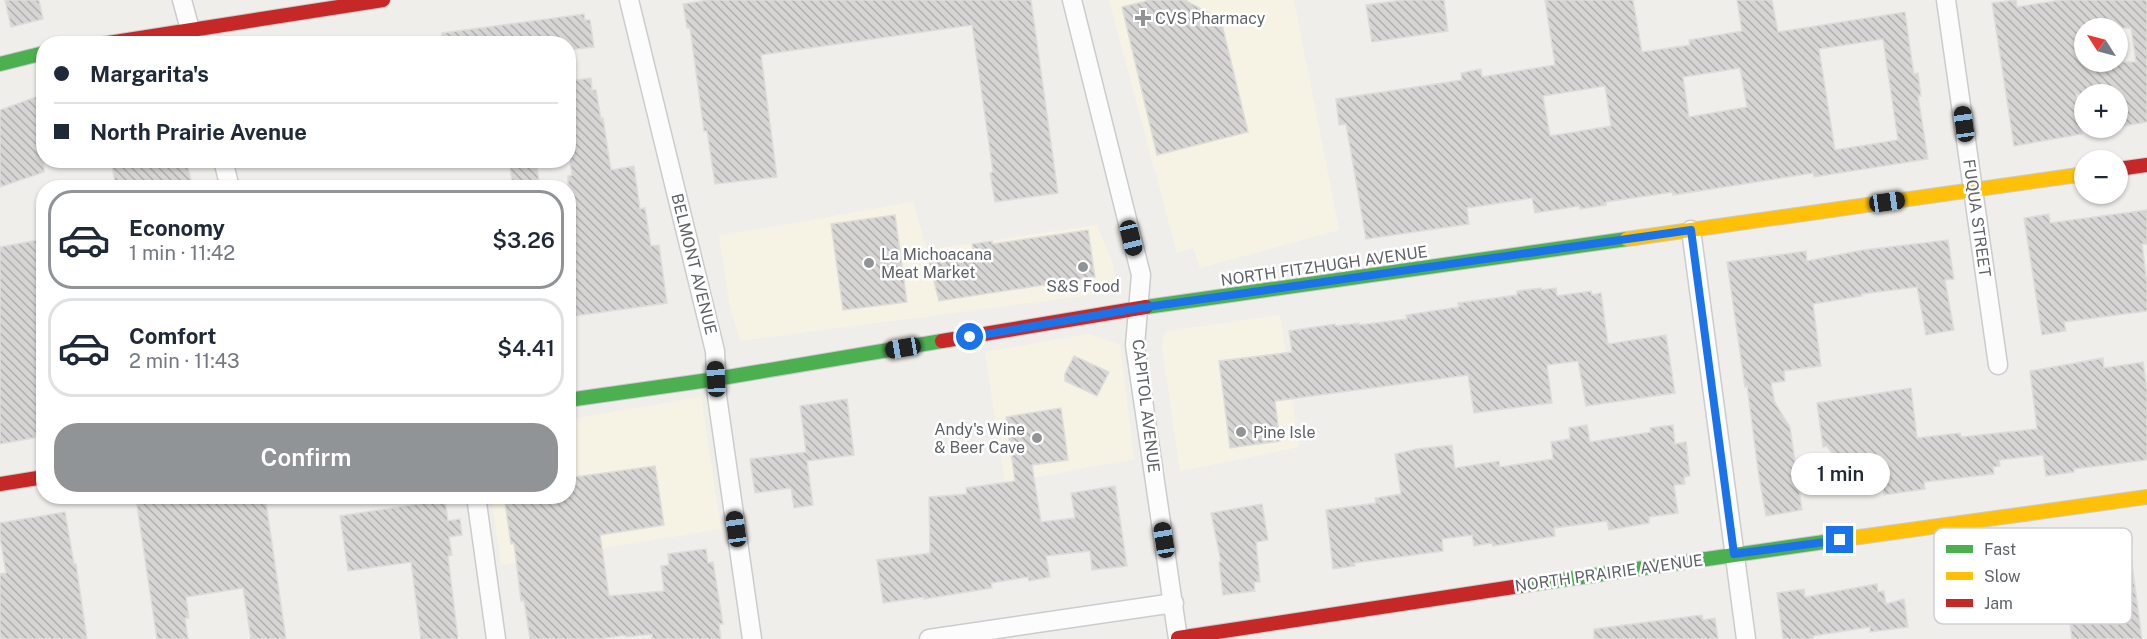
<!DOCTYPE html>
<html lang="en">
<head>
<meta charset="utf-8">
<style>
	body { margin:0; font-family:"Public Sans",sans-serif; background:#f2f2f3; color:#1f2937; height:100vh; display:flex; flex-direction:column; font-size:22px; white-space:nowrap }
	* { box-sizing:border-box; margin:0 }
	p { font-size:20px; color:#747a83 }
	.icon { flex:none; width:33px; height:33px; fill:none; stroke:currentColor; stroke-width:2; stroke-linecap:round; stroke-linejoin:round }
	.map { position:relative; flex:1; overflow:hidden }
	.panel { position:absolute; left:36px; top:180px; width:540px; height:324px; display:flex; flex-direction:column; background:#fff; border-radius:24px; box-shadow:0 2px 4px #0004 }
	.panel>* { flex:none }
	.guide { position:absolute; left:36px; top:36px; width:540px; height:132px; border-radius:24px; box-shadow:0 2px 4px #0004; display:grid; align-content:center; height:132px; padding:0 18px; background:#fff }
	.needle { width:39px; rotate:306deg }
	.buttons { position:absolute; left:2074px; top:18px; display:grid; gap:12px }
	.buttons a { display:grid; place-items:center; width:54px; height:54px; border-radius:50%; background:#fff; box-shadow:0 2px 4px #0004; font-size:30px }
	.end { position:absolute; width:27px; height:27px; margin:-14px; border:8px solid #1a73e8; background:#fff; box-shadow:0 0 0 3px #fff }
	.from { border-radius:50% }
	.bubble { position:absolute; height:42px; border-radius:21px; background:#fff; box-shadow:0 2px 4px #0004; font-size:20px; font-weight:600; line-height:42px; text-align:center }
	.car { position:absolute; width:18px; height:36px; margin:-18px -9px; border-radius:8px; box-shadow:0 0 4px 2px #0007; background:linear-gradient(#222 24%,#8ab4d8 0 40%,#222 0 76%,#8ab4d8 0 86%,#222 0) }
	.guide b { display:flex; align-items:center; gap:21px; height:57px; font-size:22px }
	.guide b+b { border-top:2px solid #e0e1e3 }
	.guide i { width:15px; height:15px; background:#1f2937 }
	ul { padding:10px 0 0; list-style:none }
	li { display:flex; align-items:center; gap:18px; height:99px; margin:0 12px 9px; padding:0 6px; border:3px solid #e0e1e3; border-radius:24px }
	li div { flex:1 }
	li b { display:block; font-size:22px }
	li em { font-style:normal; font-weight:600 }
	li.on { border-color:#919496 }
	li>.icon { width:54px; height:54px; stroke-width:1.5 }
	.cta { display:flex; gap:12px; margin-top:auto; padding:12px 18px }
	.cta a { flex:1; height:69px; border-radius:24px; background:#919496; color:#fff; font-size:24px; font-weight:600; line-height:69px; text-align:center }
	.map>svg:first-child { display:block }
</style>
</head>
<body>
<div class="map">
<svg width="2147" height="639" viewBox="0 0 2147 639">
	<defs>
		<pattern id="building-back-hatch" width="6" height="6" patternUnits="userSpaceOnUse" patternTransform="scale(1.5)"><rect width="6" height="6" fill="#d6d5d3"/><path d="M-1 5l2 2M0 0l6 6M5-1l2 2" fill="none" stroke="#b1b0af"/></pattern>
	</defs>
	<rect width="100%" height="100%" fill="#efeeea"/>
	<!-- commercial -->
	<g fill="#f7f3e4">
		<polygon points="1109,0 1294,0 1339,230 1200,268 1193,248 1177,253"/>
		<polygon points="913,202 927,250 1097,225 1114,267 1114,292 740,341 730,307 719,236"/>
		<polygon points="1280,315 1299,447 1180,471 1162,345 1163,336 1168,331"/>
		<polygon points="1089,334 1120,345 1134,459 1005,483 985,352"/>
		<polygon points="701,397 721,529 501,565 491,497 568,496 569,419"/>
	</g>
	<!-- building -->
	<g fill="url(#building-back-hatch)" stroke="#deddd9" stroke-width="1.5" fill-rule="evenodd">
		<polygon points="5,0 39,0 43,19 11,27"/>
		<polygon points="708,0 1031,0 1058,193 995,202 990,173 993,172 972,25 761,55 777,177 715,184 707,131 704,131 690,28 687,28 683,4"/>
		<polygon points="1150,0 1185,0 1221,20 1248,132 1157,155 1122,7"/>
		<polygon points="1403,0 1444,0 1448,31 1372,42 1366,5"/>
		<path d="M 1545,0 L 1633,0 L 1642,52 L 1690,45 L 1689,40 L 1742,31 L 1737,0 L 1772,0 L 1778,32 L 1905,12 L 1911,55 L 1914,74 L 1918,73 L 1921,96 L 1918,96 L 1928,159 L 1814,177 L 1813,173 L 1673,195 L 1673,192 L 1606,202 L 1606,205 L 1580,209 L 1579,206 L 1535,213 L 1532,198 L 1467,208 L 1469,224 L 1366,239 L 1346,124 L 1339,125 L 1336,99 L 1462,80 L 1461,73 L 1481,69 L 1482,77 L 1555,65 ZM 1883,39 L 1898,140 L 1835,150 L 1819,49 ZM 1740,68 L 1747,107 L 1689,117 L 1683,77 ZM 1605,86 L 1611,126 L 1550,136 L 1543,96 Z"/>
		<path d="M 2016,0 L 2017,7 L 2061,0 L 2147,0 L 2147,122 L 2118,127 L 2118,94 L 2076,94 L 2082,134 L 2014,146 L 1992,3 ZM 2085,28 L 2131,28 L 2136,62 L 2085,62 Z"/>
		<polygon points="584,14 585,20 590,20 594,47 568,50 568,44 442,44 442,33"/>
		<polygon points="591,78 592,90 596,90 601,119 603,118 611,170 634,166 640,209 645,208 651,246 659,245 667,303 568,317 568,176 572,175 568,148 568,81"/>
		<polygon points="44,94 44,172 0,187 0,110"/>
		<polygon points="111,160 186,160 193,188 116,188"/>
		<polygon points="509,160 536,160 540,188 513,188"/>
		<polygon points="2147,210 2147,244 2142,244 2147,284 2147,311 2064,322 2066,331 2042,335 2024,218 2049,214 2050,223"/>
		<polygon points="895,215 907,302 843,310 831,224"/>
		<polygon points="1088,230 1095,277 939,301 928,258 974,252 972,244 992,241 992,244"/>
		<polygon points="44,239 44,436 0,444 0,247"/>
		<polygon points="1948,240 1954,279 1945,280 1954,330 1926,335 1917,287 1861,294 1862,296 1813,304 1821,366 1784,371 1785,381 1771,383 1775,403 1790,427 1802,510 1766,516 1759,477 1747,386 1745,387 1727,262 1806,251 1807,261 1863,250"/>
		<polygon points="1541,288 1541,290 1556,288 1557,296 1591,291 1592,295 1601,293 1608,344 1666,335 1675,393 1586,406 1578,361 1547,365 1552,403 1474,413 1468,375 1275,401 1280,441 1230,448 1219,361 1292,352 1289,331 1335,324 1335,326 1359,323 1359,325 1407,319 1406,315 1459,307 1458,303 1517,295 1517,291"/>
		<polygon points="1074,356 1109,372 1097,396 1065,381 1065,374"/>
		<polygon points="2103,358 2104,368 2143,362 2147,389 2147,460 2074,469 2074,472 2046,476 2043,455 1999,460 2000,466 1993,467 1994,474 1924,482 1925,489 1884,495 1882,478 1852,483 1827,446 1823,447 1817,403 1911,388 1917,438 1960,433 1961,437 2037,429 2030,371"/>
		<polygon points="847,399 854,455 807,461 813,505 794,508 791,488 755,493 750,459 806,452 800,406"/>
		<polygon points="1061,408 1068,460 1032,465 1041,522 1075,518 1071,493 1115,486 1127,566 1092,570 1090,551 1046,556 1050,577 1029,581 1028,577 991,583 992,588 924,599 924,597 883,603 877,560 930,553 929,497 967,494 966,488 1015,481 1006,417"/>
		<polygon points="1587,425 1590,442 1651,432 1650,428 1673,425 1675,444 1686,442 1690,476 1684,477 1685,484 1674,485 1678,513 1649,517 1649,523 1609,530 1607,521 1554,528 1555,536 1493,546 1492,543 1474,546 1472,535 1442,539 1443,551 1354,563 1355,566 1333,569 1326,510 1376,503 1375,498 1401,494 1395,454 1417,449 1452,445 1455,468 1499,461 1500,467 1553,459 1551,442 1570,439 1569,428"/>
		<polygon points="655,466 664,525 600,535 609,596 664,591 661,566 669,565 668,554 706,549 708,563 713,562 723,624 719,624 721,639 652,639 652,634 626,637 626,635 598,639 530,639 524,601 521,601 514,543 511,544 504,496 568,496 568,478"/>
		<polygon points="152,496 160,496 160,500 168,499 168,501 200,496 265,496 286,639 251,639 243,588 186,597 189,618 185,618 188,639 157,639 136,499"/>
		<polygon points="445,500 448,521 460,519 462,535 449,537 452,555 448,556 458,639 421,639 411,562 348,571 340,516"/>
		<polygon points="1262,504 1268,540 1256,542 1260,582 1254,582 1255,591 1223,595 1219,562 1221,562 1211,513"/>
		<polygon points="65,512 74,564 76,564 87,639 0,639 0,574 6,573 0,537 0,523"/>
		<polygon points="2129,542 2142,639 2072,639 2060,552"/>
		<polygon points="1877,584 1878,592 1884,591 1886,604 1904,599 1908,627 1870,632 1870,627 1813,636 1813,639 1783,639 1777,593 1804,589 1805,597"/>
		<polygon points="1702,615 1703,620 1715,618 1718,639 1594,639 1594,629"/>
	</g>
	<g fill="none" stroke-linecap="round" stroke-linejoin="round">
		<!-- street casing -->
		<g stroke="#cbcccc" stroke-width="21">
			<g id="street">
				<polyline points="182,0 194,44"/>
				<polyline points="629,0 715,351 717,396 752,639"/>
				<polyline points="1072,0 1141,275 1135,345 1178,639"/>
				<polyline points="1946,0 1998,365"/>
				<polyline points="223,160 230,188"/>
				<polyline points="1691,230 1746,639"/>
				<polyline points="476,496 496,639"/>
				<polyline points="929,639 1174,603"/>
			</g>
		</g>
		<!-- fast casing -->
		<g stroke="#cacacb" stroke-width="16">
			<g id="fast">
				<polyline points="0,64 44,53"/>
				<polyline points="1146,307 1627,239"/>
				<polyline points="568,400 716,379 942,341"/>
				<polyline points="1520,586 1845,539"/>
			</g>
		</g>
		<!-- slow casing -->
		<g stroke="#cacacb" stroke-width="16">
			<g id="slow">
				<polyline points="1627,239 2085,174"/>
				<polyline points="1845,539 2147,497"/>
			</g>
		</g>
		<!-- jam casing -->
		<g stroke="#cacacb" stroke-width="16">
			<g id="jam">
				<polyline points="102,44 383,0"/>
				<polyline points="2118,169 2147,165"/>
				<polyline points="942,341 1146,307"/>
				<polyline points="0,484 44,477"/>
				<polyline points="1178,638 1520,586"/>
			</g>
		</g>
		<!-- street -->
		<use href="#street" stroke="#fdfcfc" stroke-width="18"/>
		<!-- fast -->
		<use href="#fast" stroke="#4caf50" stroke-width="14"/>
		<!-- slow -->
		<use href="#slow" stroke="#ffc107" stroke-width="14"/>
		<!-- jam -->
		<use href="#jam" stroke="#c62828" stroke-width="14"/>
	</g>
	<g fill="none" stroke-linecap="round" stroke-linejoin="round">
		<!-- route -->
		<polyline stroke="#1a73e8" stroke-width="8" points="970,337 1139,308 1691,230 1734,554 1840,540"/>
	</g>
	<!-- markers -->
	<g fill="#919496" stroke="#fff" stroke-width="2">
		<path d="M1140 9h6v6h6v6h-6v6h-6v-6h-6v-6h6z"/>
		<circle cx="869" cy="263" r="6"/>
		<circle cx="1083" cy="267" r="6"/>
		<circle cx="1241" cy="432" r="6"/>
		<circle cx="1037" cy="438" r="6"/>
	</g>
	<g text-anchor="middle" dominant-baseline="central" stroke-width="5" stroke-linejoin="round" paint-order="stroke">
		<!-- poi labels -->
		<g font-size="16" fill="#5f6368" stroke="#fff" text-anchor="start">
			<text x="1155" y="18">CVS Pharmacy</text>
			<text x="881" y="254">La Michoacana<tspan x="881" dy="18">Meat Market</tspan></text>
			<text x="1083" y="286" text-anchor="middle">S&amp;S Food</text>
			<text x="1025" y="429" text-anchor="end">Andy's Wine<tspan x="1025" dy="18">&amp; Beer Cave</tspan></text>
			<text x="1253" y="432">Pine Isle</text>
		</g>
		<!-- street labels -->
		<g font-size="16" fill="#5f6368" stroke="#fff">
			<text transform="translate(1977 218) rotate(82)">FUQUA STREET</text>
			<text transform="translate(694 264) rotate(76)">BELMONT AVENUE</text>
			<text transform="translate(1324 266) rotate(-8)">NORTH FITZHUGH AVENUE</text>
			<text transform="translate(1146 406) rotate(83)">CAPITOL AVENUE</text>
			<text transform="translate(1609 573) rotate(-8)">NORTH PRAIRIE AVENUE</text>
		</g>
	</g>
	<!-- legend -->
	<rect x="1934" y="528" width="198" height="96" rx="9" fill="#fff" stroke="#cfd0d2" stroke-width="1.5"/>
	<rect x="1946" y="545" width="27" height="8" fill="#4caf50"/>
	<rect x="1946" y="572" width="27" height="8" fill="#ffc107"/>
	<rect x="1946" y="599" width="27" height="8" fill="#c62828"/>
	<g font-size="16" fill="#5f6368">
		<text x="1984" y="555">Fast</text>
		<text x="1984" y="582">Slow</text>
		<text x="1984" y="609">Jam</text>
	</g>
</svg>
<div class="buttons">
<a><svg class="needle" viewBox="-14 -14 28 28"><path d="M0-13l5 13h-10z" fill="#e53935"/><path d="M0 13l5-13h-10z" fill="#747a83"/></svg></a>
<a>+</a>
<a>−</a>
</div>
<i class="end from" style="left:970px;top:337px"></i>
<i class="end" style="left:1840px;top:540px"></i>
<div class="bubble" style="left:1791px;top:453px;width:99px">1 min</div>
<i class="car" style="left:1964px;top:124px;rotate:352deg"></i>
<i class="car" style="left:1887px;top:202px;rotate:82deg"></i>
<i class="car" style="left:1131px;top:238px;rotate:166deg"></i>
<i class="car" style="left:903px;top:348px;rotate:260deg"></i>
<i class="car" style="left:716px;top:379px;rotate:357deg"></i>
<i class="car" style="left:736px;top:529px;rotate:352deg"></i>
<i class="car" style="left:1164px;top:540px;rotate:351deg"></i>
<div class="guide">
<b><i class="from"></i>Margarita's</b>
<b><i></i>North Prairie Avenue</b>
</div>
<section class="panel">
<ul>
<li class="on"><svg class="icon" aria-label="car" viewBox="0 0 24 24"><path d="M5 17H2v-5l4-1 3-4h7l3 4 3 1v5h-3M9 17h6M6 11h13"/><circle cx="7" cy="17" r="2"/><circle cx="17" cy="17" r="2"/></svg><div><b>Economy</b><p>1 min · 11:42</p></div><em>$3.26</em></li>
<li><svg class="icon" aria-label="car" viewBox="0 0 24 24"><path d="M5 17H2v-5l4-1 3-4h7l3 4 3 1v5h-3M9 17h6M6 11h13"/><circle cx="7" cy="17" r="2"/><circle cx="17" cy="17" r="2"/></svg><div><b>Comfort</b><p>2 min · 11:43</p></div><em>$4.41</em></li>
</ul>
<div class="cta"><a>Confirm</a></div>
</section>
</div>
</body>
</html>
